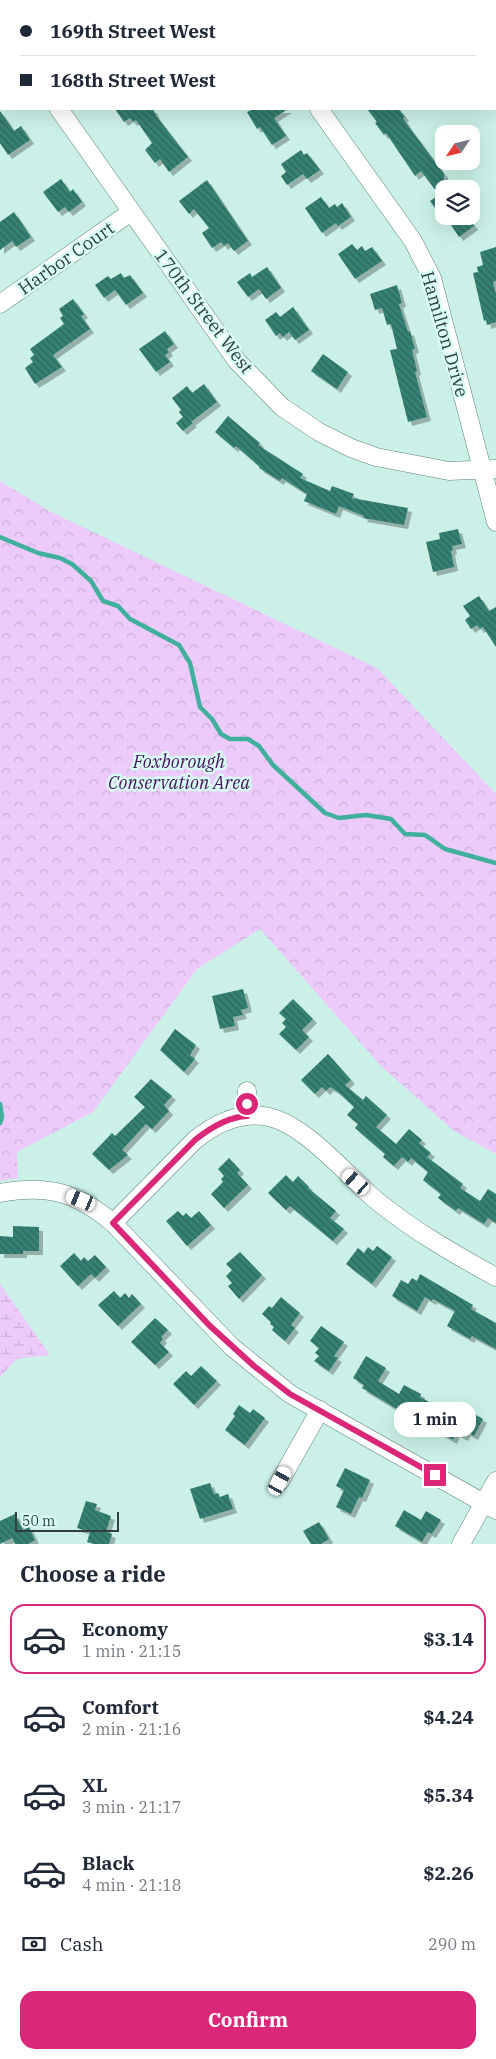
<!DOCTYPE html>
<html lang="en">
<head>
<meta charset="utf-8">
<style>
	body { margin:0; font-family:"IBM Plex Serif",serif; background:#f2f2f3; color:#1f2937; height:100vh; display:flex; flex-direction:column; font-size:19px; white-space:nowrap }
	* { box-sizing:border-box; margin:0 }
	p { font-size:16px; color:#747a83 }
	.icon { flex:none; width:28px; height:28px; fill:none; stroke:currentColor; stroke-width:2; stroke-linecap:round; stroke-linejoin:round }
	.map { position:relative; height:1544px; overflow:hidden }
	.panel { display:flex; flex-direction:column; background:#fff; flex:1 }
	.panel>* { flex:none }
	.banner { position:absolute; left:0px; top:0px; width:496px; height:110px; box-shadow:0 5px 20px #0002; display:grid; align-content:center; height:110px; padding:0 20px; background:#fff }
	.needle { width:32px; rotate:235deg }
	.fabs { position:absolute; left:435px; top:125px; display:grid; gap:10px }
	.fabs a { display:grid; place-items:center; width:45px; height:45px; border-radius:10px; background:#fff; box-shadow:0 5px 20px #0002; font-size:25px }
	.scale { position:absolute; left:15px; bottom:12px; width:104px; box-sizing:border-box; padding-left:5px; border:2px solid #303f3b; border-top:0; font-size:14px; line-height:18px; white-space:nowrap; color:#303f3b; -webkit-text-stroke:4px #d7fdf4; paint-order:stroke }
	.end { position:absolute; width:22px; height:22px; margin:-11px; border:6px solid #db2777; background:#fff; box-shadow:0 0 0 2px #fff }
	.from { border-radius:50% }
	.bubble { position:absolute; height:35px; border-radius:15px; background:#fff; box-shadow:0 5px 20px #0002; font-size:16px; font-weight:800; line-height:35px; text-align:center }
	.car { position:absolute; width:15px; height:30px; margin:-15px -8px; border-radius:6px; box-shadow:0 0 4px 1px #0007; background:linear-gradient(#fff 24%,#345 0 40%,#fff 0 76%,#345 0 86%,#fff 0) }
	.banner b { display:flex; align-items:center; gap:18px; height:48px; font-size:19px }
	.banner b+b { border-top:1px solid #e0e1e3 }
	.banner i { width:12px; height:12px; background:#1f2937 }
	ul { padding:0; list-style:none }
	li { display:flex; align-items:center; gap:15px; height:70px; margin:0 10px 8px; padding:0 10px; border:2px solid transparent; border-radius:15px }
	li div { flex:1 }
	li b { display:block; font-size:19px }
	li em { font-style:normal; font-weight:800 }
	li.selected { border-color:#db2777 }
	li>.icon { width:45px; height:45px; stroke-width:1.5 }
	h2 { padding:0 20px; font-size:22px; line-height:60px }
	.pay { display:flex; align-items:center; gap:12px; height:55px; padding:0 20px; font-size:19px }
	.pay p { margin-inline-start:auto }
	.button { display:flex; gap:10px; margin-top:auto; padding:10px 20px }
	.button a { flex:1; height:58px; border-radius:15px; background:#db2777; color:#fff; font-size:20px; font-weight:800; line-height:58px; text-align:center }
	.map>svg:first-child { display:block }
</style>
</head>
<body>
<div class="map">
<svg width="496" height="1544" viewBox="0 0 496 1544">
	<defs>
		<pattern id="wetland-marsh" width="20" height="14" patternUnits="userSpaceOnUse" patternTransform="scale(1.25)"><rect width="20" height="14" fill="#eccbfa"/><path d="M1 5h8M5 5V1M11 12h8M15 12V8" fill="none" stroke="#cbafd7"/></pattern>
		<pattern id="park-crowns" width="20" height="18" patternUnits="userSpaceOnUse" patternTransform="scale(1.25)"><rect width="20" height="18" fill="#eccbfa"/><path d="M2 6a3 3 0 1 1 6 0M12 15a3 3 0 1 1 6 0" fill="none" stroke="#cbafd7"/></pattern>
		<pattern id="building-back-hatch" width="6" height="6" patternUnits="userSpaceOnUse" patternTransform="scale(1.25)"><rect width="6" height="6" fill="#368173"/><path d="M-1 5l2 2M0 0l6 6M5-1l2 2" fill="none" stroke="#2c665b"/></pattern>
		<filter id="shadow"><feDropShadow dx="4" dy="4" stdDeviation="0" flood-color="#0004"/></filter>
	</defs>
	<rect width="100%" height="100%" fill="#caf0e7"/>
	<!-- wetland -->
	<polygon fill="url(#wetland-marsh)" points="0,1284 50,1355 17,1359 0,1377"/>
	<!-- park -->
	<polygon fill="url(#park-crowns)" points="0,481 51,512 377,668 496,794 496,1154 454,1131 380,1065 260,929 197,969 93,1112 17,1152 18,1178 0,1181"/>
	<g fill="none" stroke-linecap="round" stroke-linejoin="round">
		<!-- stream -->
		<g stroke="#40af9c" stroke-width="4.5">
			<polyline points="0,537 38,553 60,558 72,564 91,581 103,601 118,606 130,619 179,645 190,663 200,707 212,719 221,734 230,739 248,739 259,746 273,765 325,813 339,818 366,815 391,819 405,834 425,835 445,849 496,863"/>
			<polyline points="0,1104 2,1117 0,1123"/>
		</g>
	</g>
	<!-- building -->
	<g fill="url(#building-back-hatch)" filter="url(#shadow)">
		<polygon points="115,109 153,109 157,117 188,157 169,172 160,159 155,163 145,150 152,143 136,120 133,122 130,118 124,122"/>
		<polygon points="253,109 288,109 274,118 286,136 272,145 260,127 257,129 247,112"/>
		<polygon points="367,109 399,109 405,117 403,118 409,127 444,174 444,221 430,201 439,195 421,171 415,176 386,133 384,135 375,123 377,122"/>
		<polygon points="0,111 14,131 21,126 30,140 8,155 0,143"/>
		<polygon points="301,150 304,155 307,153 320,170 307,179 303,174 287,185 281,176 286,172 281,164"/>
		<polygon points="61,179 70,192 73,189 82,202 69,212 65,207 58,212 43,192"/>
		<polygon points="207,180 248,241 234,251 228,243 224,246 221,242 212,248 202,233 209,228 194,209 189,214 179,201"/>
		<polygon points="321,197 329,208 335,204 337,207 342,203 351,217 338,226 336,223 322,233 305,208"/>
		<polygon points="14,212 31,237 16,247 12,241 0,250 0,222"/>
		<polygon points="445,216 467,216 474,226 459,237"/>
		<polygon points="352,244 357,250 362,246 365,251 372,247 382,261 355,279 338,254"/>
		<polygon points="496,247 496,281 493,282 496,294 496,322 487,325 486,320 484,321 473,273 478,272 477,267 483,265 480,252"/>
		<polygon points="267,267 281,288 266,299 259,289 248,297 237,282 250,273 252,277"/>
		<polygon points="121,273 124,278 130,275 143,293 126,305 115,290 104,298 95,285 108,276 111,279"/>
		<polygon points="397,285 402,303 399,304 408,332 410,331 415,349 412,350 417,371 415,372 427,417 408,422 390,350 397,349 391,324 387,325 382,308 375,310 370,294"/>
		<polygon points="73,299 84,314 81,316 90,329 53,355 62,367 35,384 25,368 33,362 30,358 34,355 30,349 64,324 60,318 63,316 59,309"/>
		<polygon points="293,307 309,330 295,340 289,332 283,337 280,333 276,336 265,320 276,312 280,317"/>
		<polygon points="165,331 174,344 167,349 169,352 165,355 170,362 156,372 139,349"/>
		<polygon points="323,354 348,372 337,389 311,371"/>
		<polygon points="204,384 217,402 191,422 193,423 183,431 176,423 183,417 179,412 181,410 172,398 187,386 192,393"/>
		<polygon points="228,416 260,443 258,445 303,474 300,478 330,491 332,486 354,494 352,498 408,508 404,525 363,518 364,516 339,506 336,514 304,501 307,494 282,478 280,481 259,468 260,467 236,446 234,448 215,432"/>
		<polygon points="458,529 462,544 452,546 453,550 451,551 454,567 433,572 426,542 440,539 439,533"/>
		<polygon points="479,596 489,611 496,607 496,647 483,627 480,629 477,625 471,629 465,620 470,616 463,606"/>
		<polygon points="243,989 248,1008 241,1010 243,1015 233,1017 235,1026 220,1029 212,996"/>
		<polygon points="293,999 313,1019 302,1030 309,1037 296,1050 279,1034 286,1027 282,1023 286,1019 279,1013"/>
		<polygon points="175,1029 196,1045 190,1055 195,1059 184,1072 160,1050"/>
		<polygon points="328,1054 351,1080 345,1085 363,1100 366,1096 387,1115 376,1127 396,1144 409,1129 422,1140 419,1143 431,1153 427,1157 463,1184 460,1188 480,1201 488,1189 496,1194 496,1223 488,1218 484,1224 458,1208 456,1211 438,1198 441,1194 423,1180 428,1172 411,1158 408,1162 402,1157 394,1166 383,1157 385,1154 355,1128 358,1124 347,1115 354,1107 338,1092 330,1087 326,1091 322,1087 315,1094 301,1080"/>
		<polygon points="151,1079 172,1096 164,1105 169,1111 152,1129 146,1124 122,1150 128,1155 109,1170 92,1154 112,1133 115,1136 145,1107 134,1097"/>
		<polygon points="229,1158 240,1170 237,1173 248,1185 224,1208 211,1194 223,1182 221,1179 224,1176 218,1169"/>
		<polygon points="286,1175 293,1182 298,1176 309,1187 308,1188 336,1211 330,1218 344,1229 333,1241 290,1206 286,1210 268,1193"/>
		<polygon points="178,1211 183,1216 186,1213 191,1218 199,1211 211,1225 187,1246 166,1221"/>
		<polygon points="13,1226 39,1227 39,1251 23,1251 23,1254 0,1254 0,1236 13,1237"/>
		<polygon points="377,1246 392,1257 372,1284 346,1264 358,1248 364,1253 368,1247 373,1251"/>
		<polygon points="240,1252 262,1275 239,1299 228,1286 232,1283 226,1276 232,1270 226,1264"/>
		<polygon points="74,1253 81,1261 84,1257 88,1261 95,1255 106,1267 95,1278 91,1274 78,1286 60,1266"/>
		<polygon points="420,1274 473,1305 471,1309 496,1323 496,1349 472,1336 470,1339 447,1326 455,1311 433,1299 432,1301 425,1297 417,1311 392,1296 401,1280 408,1284 412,1278 417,1281"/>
		<polygon points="114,1291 120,1298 125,1293 129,1298 132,1294 141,1304 118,1326 98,1305"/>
		<polygon points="281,1297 300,1313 291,1325 295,1328 285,1341 272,1330 274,1327 270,1324 271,1322 262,1314 269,1306 272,1308"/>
		<polygon points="155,1318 168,1330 161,1337 163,1339 160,1343 169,1352 155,1365 131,1342"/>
		<polygon points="321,1326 344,1342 334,1356 338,1358 329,1371 314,1361 319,1356 315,1353 319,1348 310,1341"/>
		<polygon points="366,1356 386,1368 378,1381 399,1394 404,1385 421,1394 420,1397 449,1413 455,1403 483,1419 474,1436 467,1432 464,1437 456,1433 453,1440 439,1432 441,1427 413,1412 410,1417 362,1388 364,1385 353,1378"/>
		<polygon points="201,1366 217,1381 194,1405 173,1384 186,1371 191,1376"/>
		<polygon points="239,1405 250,1413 253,1409 265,1418 245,1445 225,1430 235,1416 233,1414"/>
		<polygon points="345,1468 370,1480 362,1498 359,1497 351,1514 336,1507 344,1490 336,1486"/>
		<polygon points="210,1483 214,1494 218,1493 220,1497 228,1494 233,1509 200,1519 190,1489"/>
		<polygon points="86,1501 97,1504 95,1510 111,1516 106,1532 112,1534 109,1544 94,1544 87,1542 90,1532 77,1528"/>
		<polygon points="404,1510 421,1520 426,1511 441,1520 432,1534 428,1532 422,1542 395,1526"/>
		<polygon points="15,1514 23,1530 29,1527 35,1540 28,1544 15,1544 12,1538 0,1544 0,1521"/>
		<polygon points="319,1522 329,1539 321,1544 311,1544 303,1531"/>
	</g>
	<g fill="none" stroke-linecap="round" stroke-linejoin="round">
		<!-- minor casing -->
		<g stroke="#61847c" stroke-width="19">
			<g id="minor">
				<polyline points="243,0 244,1"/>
				<polyline points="0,23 1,25"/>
				<polyline points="59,109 237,361 282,407 319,432 351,448 376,457 449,471 496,469"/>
				<polyline points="319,109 413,241 432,278 496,522"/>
				<polyline points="0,304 131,212"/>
				<polyline points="247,1091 247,1116"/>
				<path d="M 0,1193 C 47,1184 76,1192 113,1223 L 232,1347 L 290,1394 L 496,1510"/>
				<path d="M 113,1223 L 195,1140 C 216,1123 242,1111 269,1117 C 307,1126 347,1176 377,1201 C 414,1231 454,1254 496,1277"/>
				<polyline points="280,1481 320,1410"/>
				<polyline points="461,1544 496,1481"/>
			</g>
		</g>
		<!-- minor -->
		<use href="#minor" stroke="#fff" stroke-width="18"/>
	</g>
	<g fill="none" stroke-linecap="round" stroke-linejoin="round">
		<!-- route -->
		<path stroke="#db2777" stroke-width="6" d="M 247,1104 L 247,1116 C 227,1117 210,1128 195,1140 L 113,1223 L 209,1325 L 254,1366 L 290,1394 L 435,1475"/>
	</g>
	<g text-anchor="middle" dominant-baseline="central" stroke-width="5" stroke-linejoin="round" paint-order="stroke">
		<!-- street labels -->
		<g font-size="18" fill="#303f3b" stroke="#d7fdf4">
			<text transform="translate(66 258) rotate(-35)">Harbor Court</text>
			<text transform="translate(204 311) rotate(53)">170th Street West</text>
			<text transform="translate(445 334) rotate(74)">Hamilton Drive</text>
		</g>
		<!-- park labels -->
		<g font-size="18" font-style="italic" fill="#48125b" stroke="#d7fdf4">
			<text x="179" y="761">Foxborough<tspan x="179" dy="21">Conservation Area</tspan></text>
		</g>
	</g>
</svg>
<div class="fabs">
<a><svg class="needle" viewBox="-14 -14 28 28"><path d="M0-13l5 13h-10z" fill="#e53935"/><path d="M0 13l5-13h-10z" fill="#747a83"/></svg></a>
<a><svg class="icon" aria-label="layers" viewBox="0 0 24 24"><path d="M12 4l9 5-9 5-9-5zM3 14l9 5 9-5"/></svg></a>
</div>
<div class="scale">50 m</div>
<i class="end from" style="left:247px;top:1104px"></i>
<i class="end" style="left:435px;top:1475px"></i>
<div class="bubble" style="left:394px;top:1402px;width:82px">1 min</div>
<i class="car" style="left:356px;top:1182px;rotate:311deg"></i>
<i class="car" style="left:81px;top:1200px;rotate:292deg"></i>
<i class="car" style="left:280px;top:1481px;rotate:29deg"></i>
<div class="banner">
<b><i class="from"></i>169th Street West</b>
<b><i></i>168th Street West</b>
</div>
</div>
<section class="panel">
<h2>Choose a ride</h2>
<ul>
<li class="selected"><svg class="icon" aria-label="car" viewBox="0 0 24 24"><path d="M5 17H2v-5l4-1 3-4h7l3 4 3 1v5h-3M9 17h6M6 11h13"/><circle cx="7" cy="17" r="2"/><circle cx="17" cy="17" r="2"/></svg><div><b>Economy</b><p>1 min · 21:15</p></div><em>$3.14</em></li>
<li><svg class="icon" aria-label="car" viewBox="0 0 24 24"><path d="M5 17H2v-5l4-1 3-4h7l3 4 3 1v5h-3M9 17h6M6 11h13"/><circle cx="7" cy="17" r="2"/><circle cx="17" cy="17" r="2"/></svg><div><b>Comfort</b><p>2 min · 21:16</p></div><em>$4.24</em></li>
<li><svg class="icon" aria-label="car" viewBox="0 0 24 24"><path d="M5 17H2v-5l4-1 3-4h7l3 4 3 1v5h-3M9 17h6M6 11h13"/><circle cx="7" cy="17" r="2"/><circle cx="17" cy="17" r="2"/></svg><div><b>XL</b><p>3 min · 21:17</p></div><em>$5.34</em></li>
<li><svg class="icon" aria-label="car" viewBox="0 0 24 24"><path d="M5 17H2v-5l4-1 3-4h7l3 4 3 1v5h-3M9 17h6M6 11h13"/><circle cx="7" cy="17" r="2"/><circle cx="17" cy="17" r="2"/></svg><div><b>Black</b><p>4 min · 21:18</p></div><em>$2.26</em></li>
</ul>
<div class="pay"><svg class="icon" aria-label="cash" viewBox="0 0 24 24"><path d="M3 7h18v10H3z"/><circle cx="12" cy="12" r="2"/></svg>Cash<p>290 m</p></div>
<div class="button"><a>Confirm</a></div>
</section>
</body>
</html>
